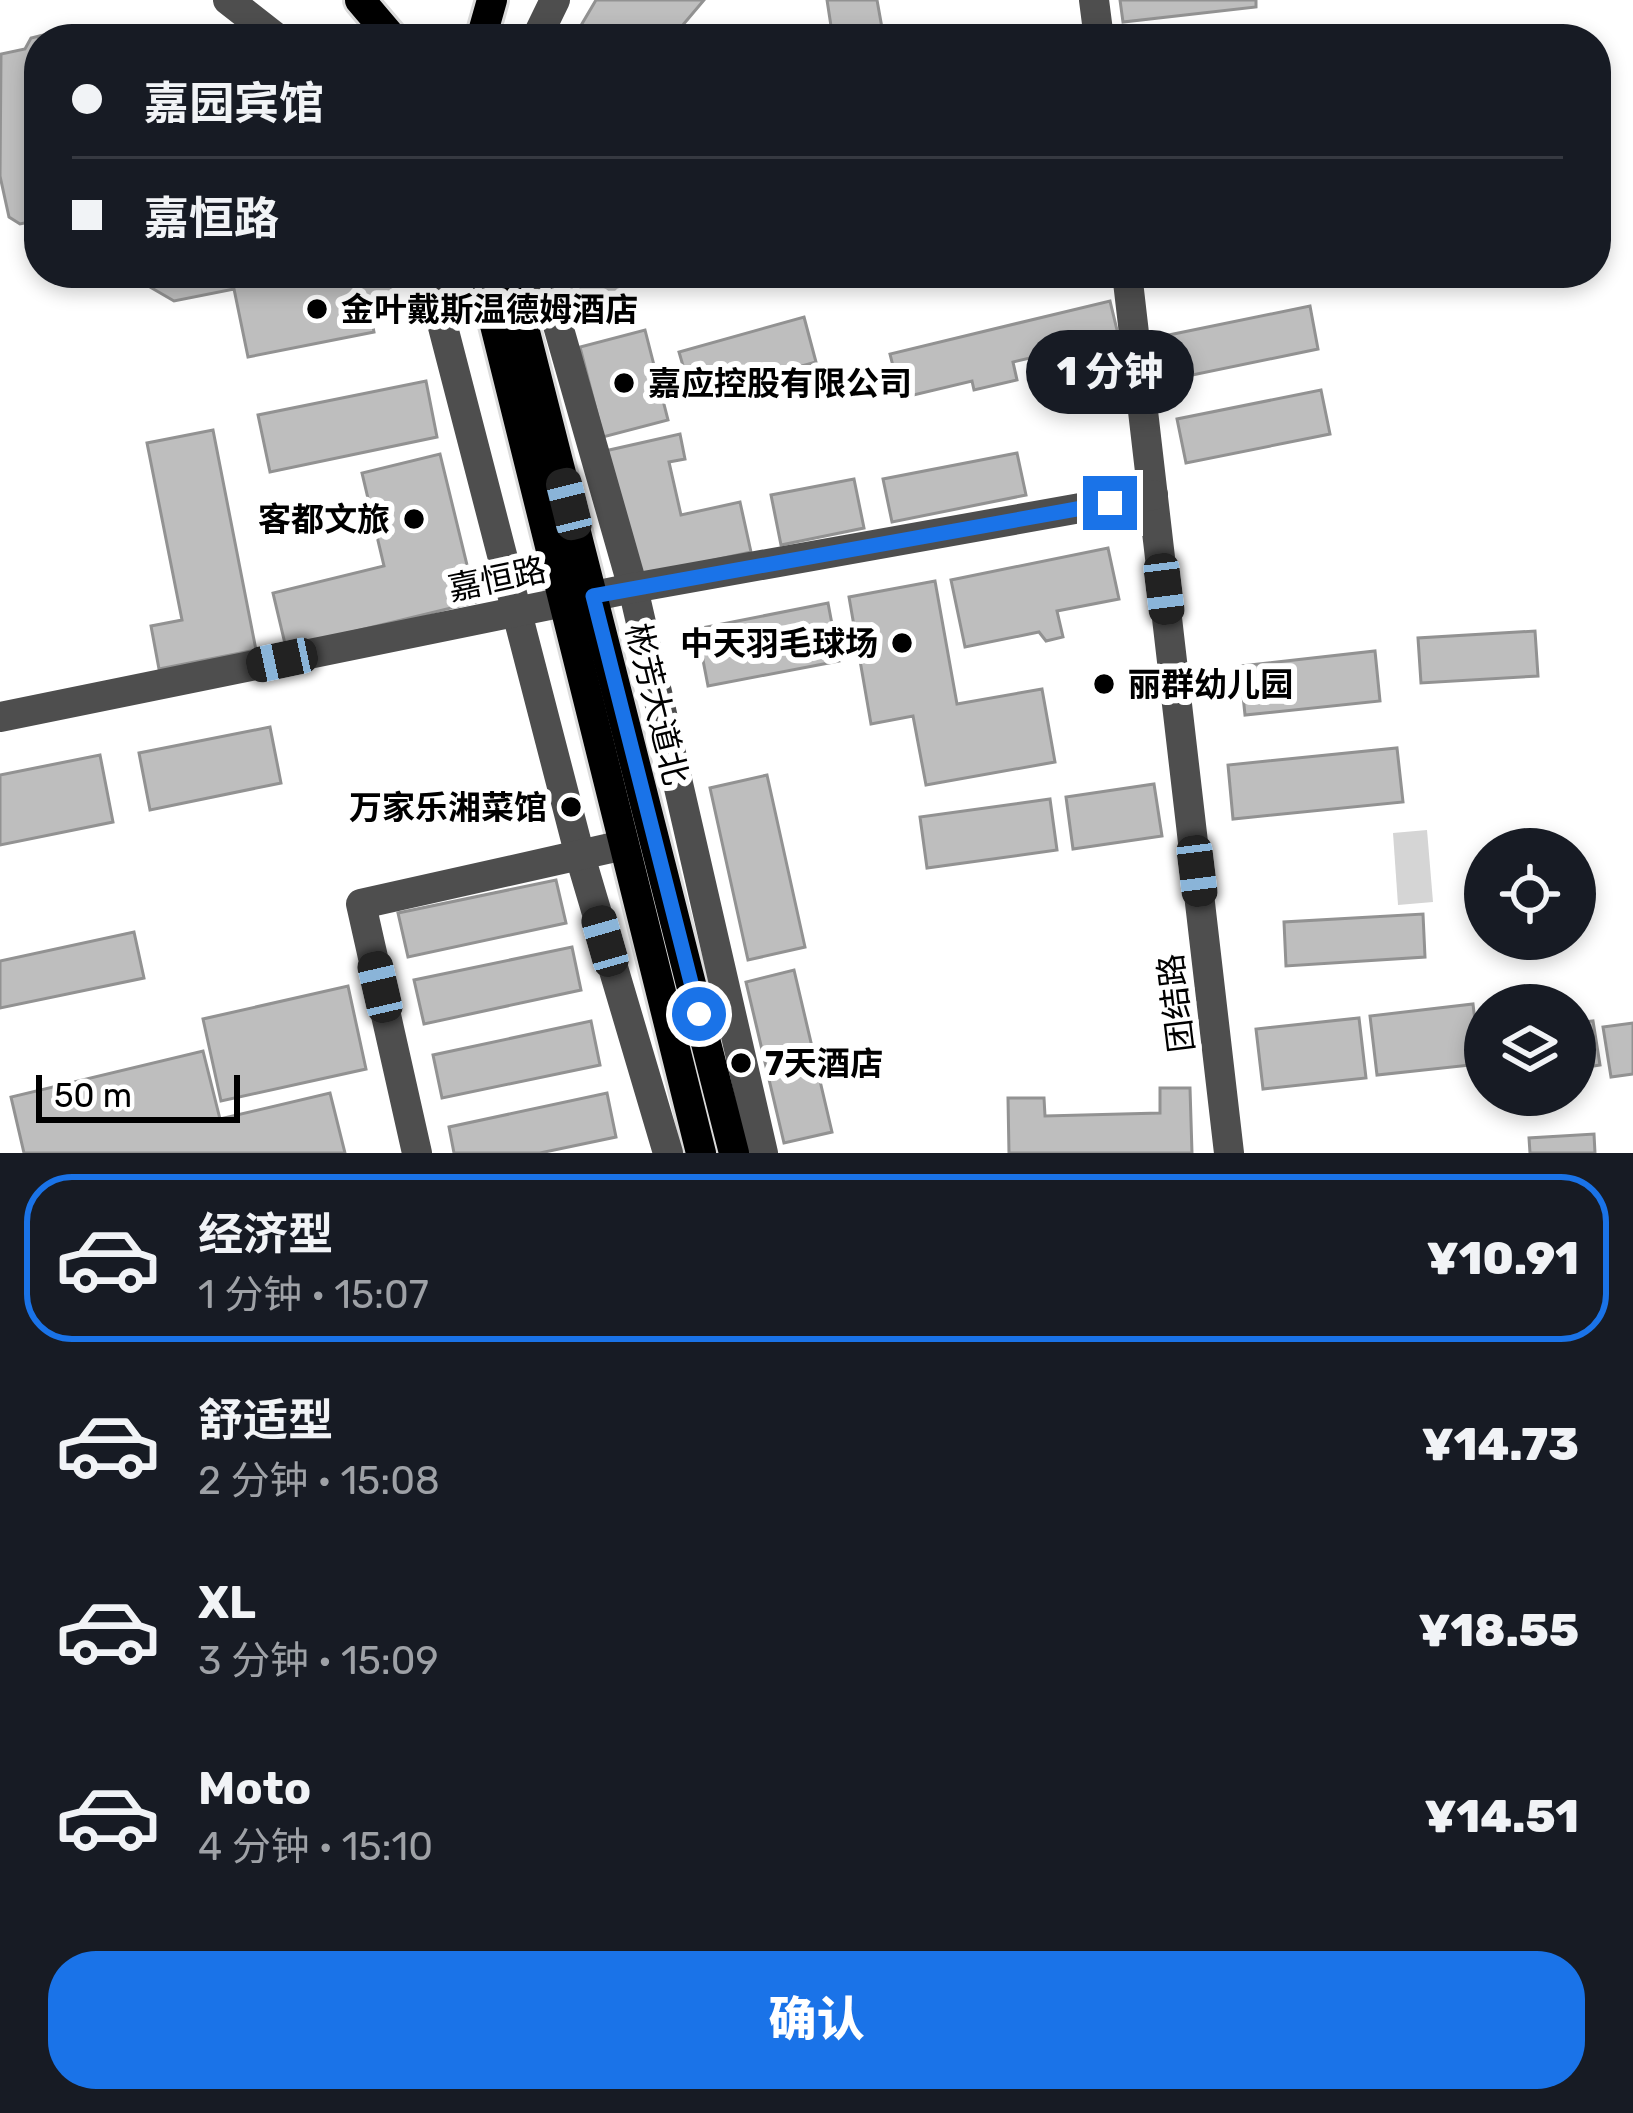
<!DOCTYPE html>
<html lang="zh">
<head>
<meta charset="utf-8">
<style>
	body { margin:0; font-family:Rubik,"Noto Sans SC",sans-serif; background:#242831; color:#f1f3f6; height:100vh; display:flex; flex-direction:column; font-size:45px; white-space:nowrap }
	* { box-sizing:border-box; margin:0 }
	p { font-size:39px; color:#9ea1a6 }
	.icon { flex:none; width:66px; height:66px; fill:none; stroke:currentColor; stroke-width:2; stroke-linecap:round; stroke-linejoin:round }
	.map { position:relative; height:1153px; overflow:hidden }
	.drawer { display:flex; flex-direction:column; background:#171b24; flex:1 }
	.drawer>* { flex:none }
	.top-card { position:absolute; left:24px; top:24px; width:1587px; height:264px; border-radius:48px; box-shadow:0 6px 18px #0003; display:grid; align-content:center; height:264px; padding:0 48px; background:#171b24 }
	.tools { position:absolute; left:1464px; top:828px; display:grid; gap:24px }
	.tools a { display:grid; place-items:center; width:132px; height:132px; border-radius:50%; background:#171b24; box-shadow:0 6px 18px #0003; font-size:60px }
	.scale { position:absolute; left:36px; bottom:30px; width:204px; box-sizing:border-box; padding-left:12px; border:6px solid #000; border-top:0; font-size:33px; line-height:42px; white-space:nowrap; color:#000; -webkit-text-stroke:9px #fff; paint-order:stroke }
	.end { position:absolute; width:54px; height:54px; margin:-27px; border:15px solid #1a73e8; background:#fff; box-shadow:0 0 0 6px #fff }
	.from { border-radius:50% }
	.bubble { position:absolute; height:84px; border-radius:42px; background:#171b24; box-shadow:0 6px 18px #0003; font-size:39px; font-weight:800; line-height:84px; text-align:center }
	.car { position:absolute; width:36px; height:72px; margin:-36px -18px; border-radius:15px; box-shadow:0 0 9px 3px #0007; background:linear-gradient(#222 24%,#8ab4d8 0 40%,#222 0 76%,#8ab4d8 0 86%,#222 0) }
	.top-card b { display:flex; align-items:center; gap:42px; height:114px; font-size:45px }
	.top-card b+b { border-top:3px solid #363941 }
	.top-card i { width:30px; height:30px; background:#f1f3f6 }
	ul { padding:21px 0 0; list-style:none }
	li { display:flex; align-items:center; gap:36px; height:168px; margin:0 24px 18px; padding:0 24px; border:6px solid transparent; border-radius:48px }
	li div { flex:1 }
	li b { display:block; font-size:45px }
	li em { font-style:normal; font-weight:800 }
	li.active { border-color:#1a73e8 }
	li>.icon { width:108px; height:108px; stroke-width:1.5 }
	.primary-button { display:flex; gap:24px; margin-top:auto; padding:24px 48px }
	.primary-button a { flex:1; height:138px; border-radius:48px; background:#1a73e8; color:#fff; font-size:48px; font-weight:800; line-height:138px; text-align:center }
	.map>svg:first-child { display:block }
</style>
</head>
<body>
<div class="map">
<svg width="1633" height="1153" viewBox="0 0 1633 1153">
	<rect width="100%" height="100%" fill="#fff"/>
	<!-- green -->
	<polygon fill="#d5d5d5" points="1427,830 1433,902 1398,905 1393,833"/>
	<!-- building -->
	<g fill="#bebebe" stroke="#929292" stroke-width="3">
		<polygon points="596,0 704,0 671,39 573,39"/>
		<polygon points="827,0 877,0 884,39 833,39"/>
		<polygon points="1120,0 1256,0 1256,7 1123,22"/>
		<polygon points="47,34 58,39 39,39 39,220 20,224 9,217 0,176 1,54 25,49 31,38"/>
		<polygon points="126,273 389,273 398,317 372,322 374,332 248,357 234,289 174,301"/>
		<polygon points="567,273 616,273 624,307 577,318"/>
		<polygon points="1110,301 1124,359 1095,366 1090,344 1013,362 1017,380 974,390 972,381 901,398 890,354"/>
		<polygon points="1310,306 1318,349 1173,379 1164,336"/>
		<polygon points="804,317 816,362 692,397 679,352"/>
		<polygon points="645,330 668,420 603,437 580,347"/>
		<polygon points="426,381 437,437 270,472 258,415"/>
		<polygon points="1321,390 1330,434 1186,463 1177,419"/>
		<polygon points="213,430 256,650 159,669 151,626 182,620 147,443"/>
		<polygon points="680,434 685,459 669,462 681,515 740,502 751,552 632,578 605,451"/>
		<polygon points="1017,453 1026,495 892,522 883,479"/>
		<polygon points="440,454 476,602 286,648 273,593 384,566 362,473"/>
		<polygon points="854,479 864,528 781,545 771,495"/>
		<polygon points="1108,548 1119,599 1057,611 1063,637 1046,641 1039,632 965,647 951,580"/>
		<polygon points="935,581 957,704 1042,689 1055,762 926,785 913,716 871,724 849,597"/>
		<polygon points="828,603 839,661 708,686 697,629"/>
		<polygon points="1535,631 1538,676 1421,683 1418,638"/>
		<polygon points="1375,651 1380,701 1245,715 1240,666"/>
		<polygon points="270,727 281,783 150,810 139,753"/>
		<polygon points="1397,748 1403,802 1233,819 1228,765"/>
		<polygon points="100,755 113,822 0,845 0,775"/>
		<polygon points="767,775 805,947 748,960 710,788"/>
		<polygon points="1154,784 1162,836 1073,849 1066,797"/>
		<polygon points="1050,799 1057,850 927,868 920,817"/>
		<polygon points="556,880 566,923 408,957 398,913"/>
		<polygon points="1423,914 1425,957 1286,966 1284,922"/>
		<polygon points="134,932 144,978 0,1008 0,961"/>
		<polygon points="572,947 581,990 424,1024 414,980"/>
		<polygon points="794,970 832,1132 784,1143 746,982"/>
		<polygon points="348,986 366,1069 221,1101 203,1019"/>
		<polygon points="1473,1004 1480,1064 1377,1075 1370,1016"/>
		<polygon points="1359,1018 1366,1078 1263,1089 1256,1029"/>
		<polygon points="591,1021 600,1065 442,1098 433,1055"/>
		<polygon points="1593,1021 1600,1065 1575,1069 1575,1023"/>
		<polygon points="1633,1023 1633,1074 1611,1077 1603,1027"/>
		<polygon points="203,1051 220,1119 330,1093 345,1153 24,1153 11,1097"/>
		<polygon points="1160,1088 1190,1088 1192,1153 1009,1153 1008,1098 1044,1098 1045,1116 1160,1113"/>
		<polygon points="607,1093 616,1137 540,1153 454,1153 449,1127"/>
		<polygon points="1594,1134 1595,1153 1530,1153 1529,1138"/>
	</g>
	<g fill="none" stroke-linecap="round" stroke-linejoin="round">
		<!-- major casing -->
		<g stroke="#dbdbdb" stroke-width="36">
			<g id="major">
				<polyline points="360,0 393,39"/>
				<polyline points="481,39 492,0"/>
				<polyline points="482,273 701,1153"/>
				<polyline points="510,273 734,1153"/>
			</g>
		</g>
		<!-- minor -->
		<g stroke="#4e4e4e" stroke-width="30">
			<polyline points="228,0 278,39"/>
			<polyline points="1094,0 1099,39"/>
			<polyline points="536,39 555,0"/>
			<polyline points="429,273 580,856 668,1153"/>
			<polyline points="543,273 633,588 763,1153"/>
			<polyline points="1127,273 1229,1153"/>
			<polyline points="0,717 633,588 1153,495"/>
			<polyline points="417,1153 361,904 624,845"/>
		</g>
		<!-- major -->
		<use href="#major" stroke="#000" stroke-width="30"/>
	</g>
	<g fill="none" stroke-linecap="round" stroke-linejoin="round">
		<!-- route -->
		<polyline stroke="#1a73e8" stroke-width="15" points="699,1014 593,596 1110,503"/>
	</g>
	<!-- markers -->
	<g fill="#000" stroke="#fff" stroke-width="4.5">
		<circle cx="317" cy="309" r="12"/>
		<circle cx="624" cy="383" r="12"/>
		<circle cx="414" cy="519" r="12"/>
		<circle cx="902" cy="643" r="12"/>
		<circle cx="1104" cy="684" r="12"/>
		<circle cx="571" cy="807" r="12"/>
		<circle cx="741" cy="1063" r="12"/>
	</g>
	<g text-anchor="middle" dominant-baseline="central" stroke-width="12" stroke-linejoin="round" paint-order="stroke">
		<!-- poi labels -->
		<g font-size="33" font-weight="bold" fill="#000" stroke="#fff" text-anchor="start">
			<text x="341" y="309">金叶戴斯温德姆酒店</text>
			<text x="648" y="383">嘉应控股有限公司</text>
			<text x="390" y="519" text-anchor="end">客都文旅</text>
			<text x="878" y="643" text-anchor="end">中天羽毛球场</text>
			<text x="1128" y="684">丽群幼儿园</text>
			<text x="547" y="807" text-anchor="end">万家乐湘菜馆</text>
			<text x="765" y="1063">7天酒店</text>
		</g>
		<!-- street labels -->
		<g font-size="33" fill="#000" stroke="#fff">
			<text transform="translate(497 579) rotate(-12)">嘉恒路</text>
			<text transform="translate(657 704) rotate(76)">彬芳大道北</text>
			<text transform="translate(1176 1003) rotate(-97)">团结路</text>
		</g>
	</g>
</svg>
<div class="tools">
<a><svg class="icon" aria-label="locate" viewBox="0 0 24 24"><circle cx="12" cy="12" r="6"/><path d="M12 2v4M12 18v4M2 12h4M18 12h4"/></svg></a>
<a><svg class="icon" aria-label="layers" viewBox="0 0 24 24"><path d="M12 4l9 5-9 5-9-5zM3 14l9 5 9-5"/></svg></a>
</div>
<div class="scale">50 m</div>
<i class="end from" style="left:699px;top:1014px"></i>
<i class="end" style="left:1110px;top:503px"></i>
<div class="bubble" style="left:1026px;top:330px;width:168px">1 分钟</div>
<i class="car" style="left:569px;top:504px;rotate:346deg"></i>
<i class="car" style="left:1164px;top:589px;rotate:173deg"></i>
<i class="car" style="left:282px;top:660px;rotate:258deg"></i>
<i class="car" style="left:1197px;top:871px;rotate:173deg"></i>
<i class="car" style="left:605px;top:941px;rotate:344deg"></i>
<i class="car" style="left:380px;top:987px;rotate:347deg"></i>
<div class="top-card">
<b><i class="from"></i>嘉园宾馆</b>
<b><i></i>嘉恒路</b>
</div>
</div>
<section class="drawer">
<ul>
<li class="active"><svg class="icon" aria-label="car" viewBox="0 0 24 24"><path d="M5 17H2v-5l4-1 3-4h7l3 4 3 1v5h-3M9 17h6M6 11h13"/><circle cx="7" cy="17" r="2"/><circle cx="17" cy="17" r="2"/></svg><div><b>经济型</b><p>1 分钟 · 15:07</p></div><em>¥10.91</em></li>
<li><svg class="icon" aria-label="car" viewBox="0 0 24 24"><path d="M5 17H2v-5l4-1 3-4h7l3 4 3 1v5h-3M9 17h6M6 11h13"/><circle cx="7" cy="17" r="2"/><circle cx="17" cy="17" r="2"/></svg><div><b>舒适型</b><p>2 分钟 · 15:08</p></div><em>¥14.73</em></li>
<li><svg class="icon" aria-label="car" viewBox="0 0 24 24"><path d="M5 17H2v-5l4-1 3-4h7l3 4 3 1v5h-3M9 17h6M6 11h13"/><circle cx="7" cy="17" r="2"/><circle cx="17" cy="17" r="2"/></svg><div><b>XL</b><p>3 分钟 · 15:09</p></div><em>¥18.55</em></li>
<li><svg class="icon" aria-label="car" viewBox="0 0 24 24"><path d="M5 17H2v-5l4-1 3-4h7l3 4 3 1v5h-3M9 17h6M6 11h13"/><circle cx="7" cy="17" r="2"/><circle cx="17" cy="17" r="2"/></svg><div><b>Moto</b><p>4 分钟 · 15:10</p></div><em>¥14.51</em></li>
</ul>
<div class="primary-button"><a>确认</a></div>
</section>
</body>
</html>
